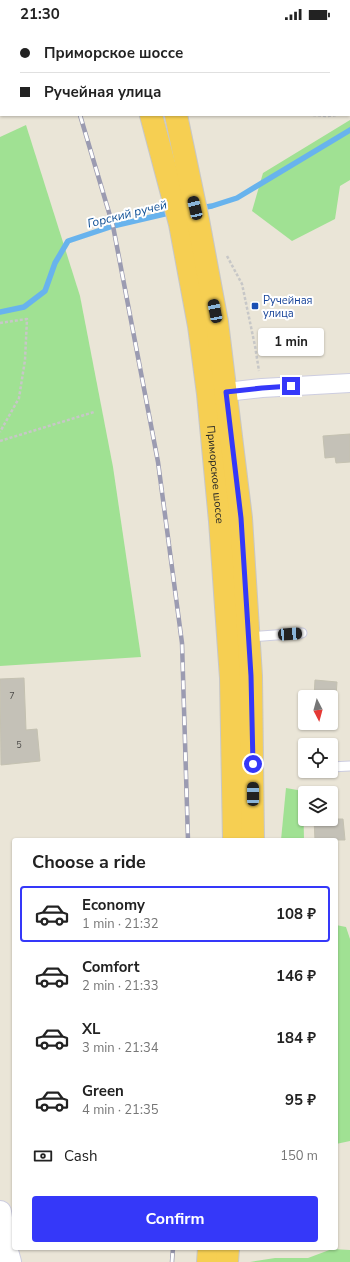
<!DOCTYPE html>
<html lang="en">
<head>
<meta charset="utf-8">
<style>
	body { margin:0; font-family:"Nunito Sans",sans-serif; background:#f6f6f6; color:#222; height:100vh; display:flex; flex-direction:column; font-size:15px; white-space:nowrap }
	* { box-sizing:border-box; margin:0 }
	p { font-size:13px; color:#767676 }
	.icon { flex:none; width:22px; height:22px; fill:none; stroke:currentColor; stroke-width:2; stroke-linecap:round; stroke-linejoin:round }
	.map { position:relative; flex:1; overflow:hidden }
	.side { position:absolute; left:12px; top:810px; width:326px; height:412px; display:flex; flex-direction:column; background:#fff; border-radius:4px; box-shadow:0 1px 3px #0004 }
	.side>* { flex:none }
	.guide { position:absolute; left:0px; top:0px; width:350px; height:88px; box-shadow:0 1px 3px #0004; display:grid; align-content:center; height:88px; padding:0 20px; background:#fff }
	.needle { width:26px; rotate:174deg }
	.controls { position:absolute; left:298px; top:662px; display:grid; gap:8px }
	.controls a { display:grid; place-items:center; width:40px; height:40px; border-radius:4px; background:#fff; box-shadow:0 1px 3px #0004; font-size:20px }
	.end { position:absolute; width:18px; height:18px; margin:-9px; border:5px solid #3538f9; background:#fff; box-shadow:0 0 0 2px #fff }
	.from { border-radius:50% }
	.bubble { position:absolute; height:28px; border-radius:4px; background:#fff; box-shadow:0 1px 3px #0004; font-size:13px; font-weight:700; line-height:28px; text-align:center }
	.car { position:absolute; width:12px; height:24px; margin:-12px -6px; border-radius:5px; box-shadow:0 0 3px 1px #0007; background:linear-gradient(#222 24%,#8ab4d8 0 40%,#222 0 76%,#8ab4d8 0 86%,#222 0) }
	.guide b { display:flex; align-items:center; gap:14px; height:38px; font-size:15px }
	.guide b+b { border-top:1px solid #e0e0e0 }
	.guide i { width:10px; height:10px; background:#222 }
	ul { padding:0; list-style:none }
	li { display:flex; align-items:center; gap:12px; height:56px; margin:0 8px 6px; padding:0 12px; border:2px solid transparent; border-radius:4px }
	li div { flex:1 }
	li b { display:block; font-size:15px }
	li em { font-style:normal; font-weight:700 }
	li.current { border-color:#3538f9 }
	li>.icon { width:36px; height:36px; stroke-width:1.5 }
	h2 { padding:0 20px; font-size:18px; line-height:48px }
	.pay { display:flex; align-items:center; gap:10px; height:44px; padding:0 20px; font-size:15px }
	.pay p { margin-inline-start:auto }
	.primary-button { display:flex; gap:8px; margin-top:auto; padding:8px 20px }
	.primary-button a { flex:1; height:46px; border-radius:4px; background:#3538f9; color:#fff; font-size:16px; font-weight:700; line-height:46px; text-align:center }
	.status { display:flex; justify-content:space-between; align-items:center; height:28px; padding:0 20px; background:#fff; direction:ltr }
	.status svg { height:11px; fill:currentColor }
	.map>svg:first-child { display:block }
</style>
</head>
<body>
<div class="status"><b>21:30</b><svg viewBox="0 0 49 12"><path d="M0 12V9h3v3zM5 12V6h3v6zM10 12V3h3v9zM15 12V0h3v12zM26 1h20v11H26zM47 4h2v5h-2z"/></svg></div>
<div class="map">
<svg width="350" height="1234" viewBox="0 0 350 1234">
	<rect width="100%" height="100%" fill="#eae5d7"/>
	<!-- green -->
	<g fill="#a0e193">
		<polygon points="350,92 350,152 340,158 335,191 292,213 252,183 263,145"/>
		<polygon points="26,97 80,268 113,439 141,629 0,638 0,109"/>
		<polygon points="286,760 303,763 304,812 281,812"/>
		<polygon points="336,897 346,899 350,911 350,1113 336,1116"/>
		<polygon points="332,1221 350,1222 350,1234 250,1234 275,1230 308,1230"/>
	</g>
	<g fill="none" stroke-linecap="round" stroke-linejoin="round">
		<!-- stream -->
		<g stroke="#68b3ed" stroke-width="5.5">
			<polyline points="200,180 212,178 237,170 350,102"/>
			<polyline points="0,284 24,279 45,263 55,235 68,213 113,198 173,184"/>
		</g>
	</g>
	<!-- building -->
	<g fill="#c4c1b7" stroke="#c4c1b1">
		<polygon points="350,406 350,434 336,435 335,429 325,430 323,408"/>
		<polygon points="24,650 26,702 37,701 40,733 1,737 0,651"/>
		<polygon points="315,652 337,654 334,696 312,695 331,695 331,669 314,669"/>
		<polygon points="314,791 343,791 345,812 315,812"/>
	</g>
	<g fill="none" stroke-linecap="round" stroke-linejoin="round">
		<!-- service casing -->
		<g stroke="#cdcde0" stroke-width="11">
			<g id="service">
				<polyline points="265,1 267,0"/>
				<polyline points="249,609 302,605"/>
				<polyline points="331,739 350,738"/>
			</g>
		</g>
		<!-- minor casing -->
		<g stroke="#cdcde0" stroke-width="20">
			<polyline id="minor" points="226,364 262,360 350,355"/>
		</g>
		<!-- tertiary casing -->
		<g stroke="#cdcde0" stroke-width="24">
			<polyline id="tertiary" points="0,1184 5,1216 10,1234"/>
		</g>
		<!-- trunk casing -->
		<g stroke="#c7c7c7" stroke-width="24">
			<g id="trunk">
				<polyline points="127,0 127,1"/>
				<polyline points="157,0 157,1"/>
				<path id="s1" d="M 151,87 L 180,196 L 199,298 L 208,366 L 220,493 L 231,650 L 234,812"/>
				<polyline points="176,87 198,192 217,294 241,490 251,648 253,812"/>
				<polyline points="208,1234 209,1220"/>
				<polyline points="227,1234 228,1220"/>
			</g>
		</g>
		<!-- path -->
		<g stroke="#c7c7c7" stroke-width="2.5" stroke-dasharray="3 2" stroke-linecap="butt">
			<polyline points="185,0 185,1"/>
			<polyline points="349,86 350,86"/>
			<polyline points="313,87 327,88 337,87"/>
			<polyline points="227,228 242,256 255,318 259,343"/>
			<polyline points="0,295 27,291 25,332 19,370 0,404"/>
			<polyline points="0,413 94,384"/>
		</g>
		<!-- service -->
		<use href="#service" stroke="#fff" stroke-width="9"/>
		<!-- minor -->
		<use href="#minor" stroke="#fff" stroke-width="18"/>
		<!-- tertiary -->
		<use href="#tertiary" stroke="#fff" stroke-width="22"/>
		<!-- trunk -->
		<use href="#trunk" stroke="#f6cf52" stroke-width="22"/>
		<!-- rail casing -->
		<g stroke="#9b9bb1" stroke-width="4.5">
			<g id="rail">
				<polyline points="54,0 54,1"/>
				<polyline points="80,87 113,198 158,434 182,615 188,812"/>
				<polyline points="172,1234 173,1220"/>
			</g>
		</g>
		<!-- rail -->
		<use href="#rail" stroke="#fff" stroke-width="3" stroke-dasharray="9" stroke-linecap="butt"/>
	</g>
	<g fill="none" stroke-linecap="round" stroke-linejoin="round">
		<!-- route -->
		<polyline stroke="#3538f9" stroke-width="5" points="253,736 251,648 241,490 226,364 262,360 291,358"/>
	</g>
	<!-- markers -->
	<rect fill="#1a4fb4" stroke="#fff" stroke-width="1.5" x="251" y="274" width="8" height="8" rx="2"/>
	<g text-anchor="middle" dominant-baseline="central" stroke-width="4" stroke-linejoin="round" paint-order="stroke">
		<!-- number labels -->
		<g font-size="9" fill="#4e4d4a">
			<text x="12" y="668">7</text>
			<text x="19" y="717">5</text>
		</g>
		<!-- transit labels -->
		<g font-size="11" fill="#164399" stroke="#fff" text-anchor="start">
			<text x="263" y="272">Ручейная<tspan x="263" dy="13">улица</tspan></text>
		</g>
		<!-- street labels -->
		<g font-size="11" fill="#262626" stroke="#fff">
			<text stroke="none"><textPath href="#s1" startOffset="366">Приморское шоссе</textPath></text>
		</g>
		<!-- water labels -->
		<g font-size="12" font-style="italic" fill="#0d4e94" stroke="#fff">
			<text transform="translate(127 186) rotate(-14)">Горский ручей</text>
		</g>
	</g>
</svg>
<div class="controls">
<a><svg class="needle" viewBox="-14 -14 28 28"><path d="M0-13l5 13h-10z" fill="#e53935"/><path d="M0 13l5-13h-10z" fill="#767676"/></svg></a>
<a><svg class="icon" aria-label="locate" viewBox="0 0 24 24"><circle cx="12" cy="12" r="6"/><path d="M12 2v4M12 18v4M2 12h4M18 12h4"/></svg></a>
<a><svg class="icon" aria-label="layers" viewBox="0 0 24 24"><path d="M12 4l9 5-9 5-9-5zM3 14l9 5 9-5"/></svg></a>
</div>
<i class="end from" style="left:253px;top:736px"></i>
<i class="end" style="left:291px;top:358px"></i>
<div class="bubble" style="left:258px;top:300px;width:66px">1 min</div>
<i class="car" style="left:195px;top:180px;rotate:347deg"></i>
<i class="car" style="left:215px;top:283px;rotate:349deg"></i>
<i class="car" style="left:290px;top:606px;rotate:86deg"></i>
<i class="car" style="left:253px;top:766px;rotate:0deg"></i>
<div class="guide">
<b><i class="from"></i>Приморское шоссе</b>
<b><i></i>Ручейная улица</b>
</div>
<section class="side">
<h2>Choose a ride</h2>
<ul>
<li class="current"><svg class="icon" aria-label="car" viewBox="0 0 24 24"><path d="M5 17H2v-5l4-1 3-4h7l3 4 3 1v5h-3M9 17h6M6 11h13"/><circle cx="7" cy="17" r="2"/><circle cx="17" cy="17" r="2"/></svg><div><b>Economy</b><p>1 min · 21:32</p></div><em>108 ₽</em></li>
<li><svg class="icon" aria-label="car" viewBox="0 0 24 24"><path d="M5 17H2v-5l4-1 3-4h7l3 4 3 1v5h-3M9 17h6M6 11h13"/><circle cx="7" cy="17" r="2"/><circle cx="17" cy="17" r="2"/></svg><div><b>Comfort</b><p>2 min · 21:33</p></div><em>146 ₽</em></li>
<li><svg class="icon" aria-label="car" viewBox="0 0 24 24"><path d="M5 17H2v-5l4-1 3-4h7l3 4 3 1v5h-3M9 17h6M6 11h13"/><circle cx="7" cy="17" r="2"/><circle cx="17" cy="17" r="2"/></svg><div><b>XL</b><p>3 min · 21:34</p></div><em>184 ₽</em></li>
<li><svg class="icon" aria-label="car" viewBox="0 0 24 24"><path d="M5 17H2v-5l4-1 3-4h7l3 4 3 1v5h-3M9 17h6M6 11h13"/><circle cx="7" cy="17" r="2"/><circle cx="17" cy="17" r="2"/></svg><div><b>Green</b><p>4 min · 21:35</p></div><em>95 ₽</em></li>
</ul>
<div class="pay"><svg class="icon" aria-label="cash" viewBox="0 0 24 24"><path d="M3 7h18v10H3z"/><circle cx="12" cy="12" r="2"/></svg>Cash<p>150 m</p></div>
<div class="primary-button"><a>Confirm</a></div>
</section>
</div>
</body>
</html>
